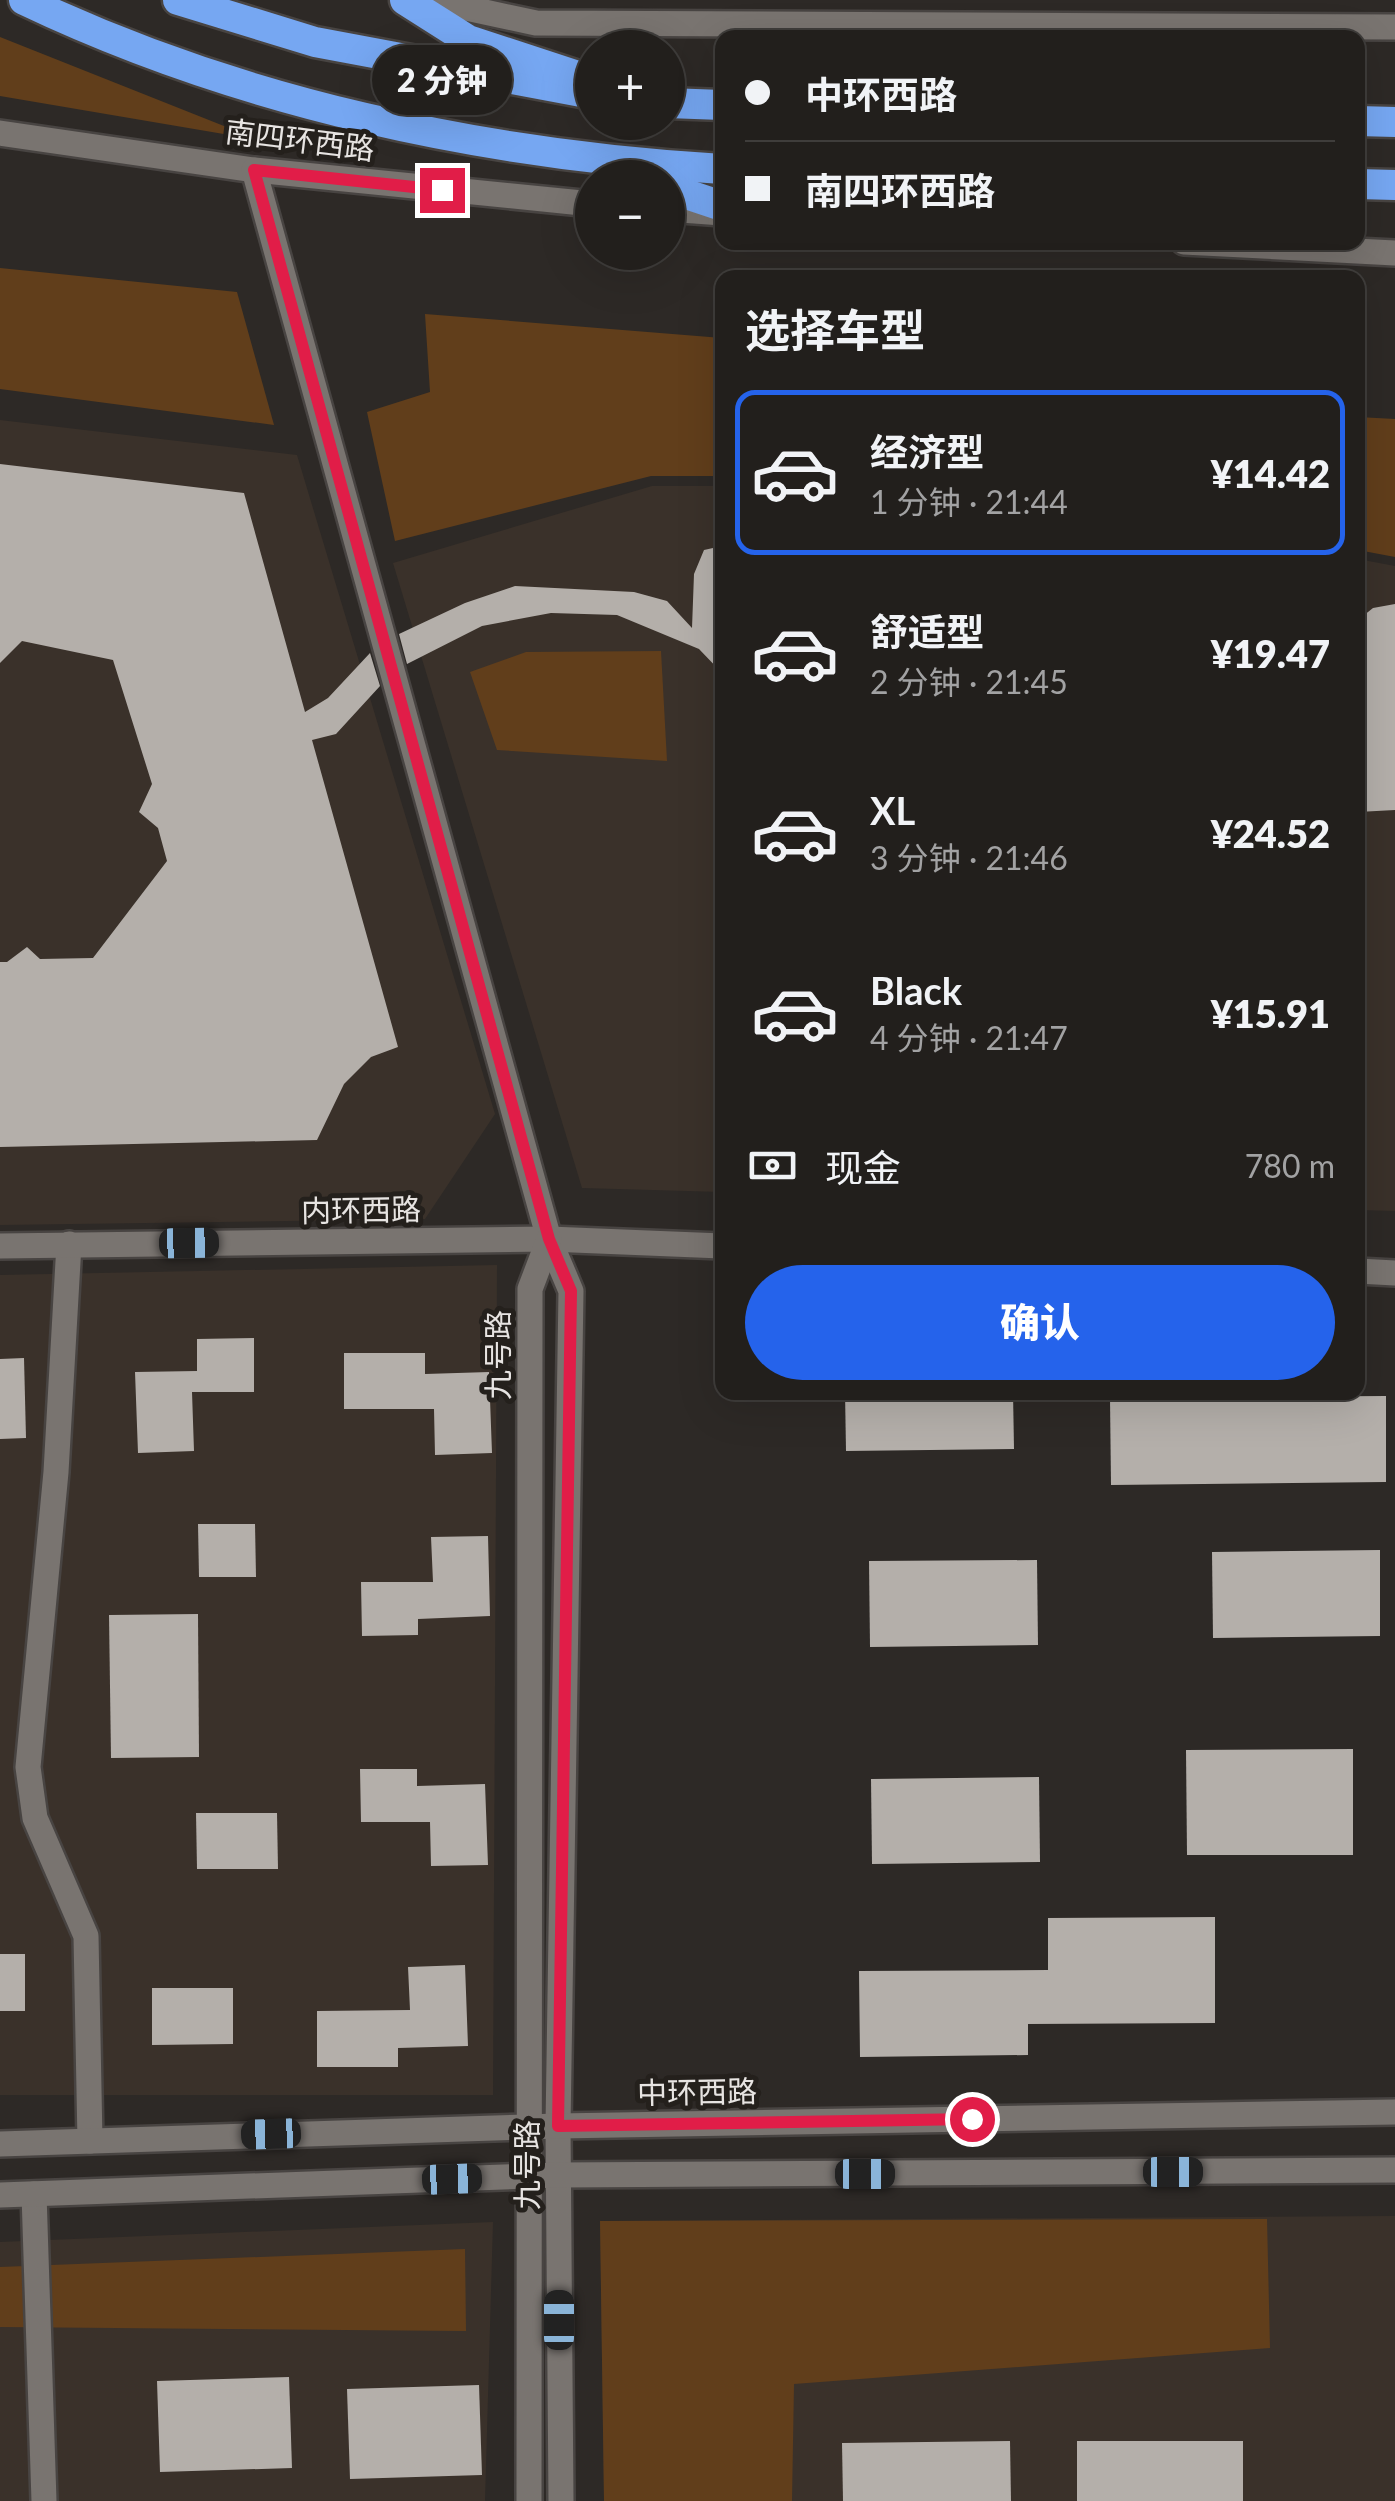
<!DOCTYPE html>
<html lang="zh">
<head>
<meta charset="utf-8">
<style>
	body { margin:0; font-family:Lato,"Noto Sans SC",sans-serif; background:#2e2c29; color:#f1f3f6; height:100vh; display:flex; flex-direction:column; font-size:38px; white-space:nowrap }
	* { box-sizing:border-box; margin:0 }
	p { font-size:32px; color:#a2a2a3 }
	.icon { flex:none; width:55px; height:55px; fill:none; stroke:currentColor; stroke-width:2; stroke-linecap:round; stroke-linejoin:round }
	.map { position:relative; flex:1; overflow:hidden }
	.panel { position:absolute; left:715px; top:270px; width:650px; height:1130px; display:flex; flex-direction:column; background:#221f1c; border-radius:20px; box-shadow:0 10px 40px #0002,0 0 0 2px #3f3d3b }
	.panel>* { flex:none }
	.top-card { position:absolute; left:715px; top:30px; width:650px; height:220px; border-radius:20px; box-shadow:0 10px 40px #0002,0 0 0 2px #3f3d3b; display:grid; align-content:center; height:220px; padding:0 30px; background:#221f1c }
	.buttons { position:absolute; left:575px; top:30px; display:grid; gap:20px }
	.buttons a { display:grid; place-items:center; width:110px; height:110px; border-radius:50%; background:#221f1c; box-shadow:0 10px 40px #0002,0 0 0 2px #3f3d3b; font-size:50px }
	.end { position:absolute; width:45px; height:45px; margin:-22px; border:12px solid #e11d48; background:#fff; box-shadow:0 0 0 5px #fff }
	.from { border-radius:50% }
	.bubble { position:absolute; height:70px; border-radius:35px; background:#221f1c; box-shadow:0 10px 40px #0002,0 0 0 2px #3f3d3b; font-size:32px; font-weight:800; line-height:70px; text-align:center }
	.car { position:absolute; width:30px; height:60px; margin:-30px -15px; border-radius:12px; box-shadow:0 0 8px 2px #0007; background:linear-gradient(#222 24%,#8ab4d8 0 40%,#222 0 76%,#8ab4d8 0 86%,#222 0) }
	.top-card b { display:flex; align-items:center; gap:35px; height:95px; font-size:38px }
	.top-card b+b { border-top:2px solid #3f3d3b }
	.top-card i { width:25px; height:25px; background:#f1f3f6 }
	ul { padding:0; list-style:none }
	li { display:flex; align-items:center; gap:30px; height:165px; margin:0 20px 15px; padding:0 10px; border:5px solid transparent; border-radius:20px }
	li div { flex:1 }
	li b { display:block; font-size:38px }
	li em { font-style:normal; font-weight:800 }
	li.current { border-color:#2563eb }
	li>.icon { width:90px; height:90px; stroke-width:1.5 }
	h2 { padding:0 30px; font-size:45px; line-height:120px }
	.pay { display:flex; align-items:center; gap:25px; height:110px; padding:0 30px; font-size:38px }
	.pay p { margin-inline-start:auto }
	.cta { display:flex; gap:20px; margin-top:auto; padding:20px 30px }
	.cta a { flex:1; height:115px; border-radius:60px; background:#2563eb; color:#fff; font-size:40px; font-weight:800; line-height:115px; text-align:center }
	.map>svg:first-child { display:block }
</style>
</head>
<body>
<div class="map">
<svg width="1395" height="2501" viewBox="0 0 1395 2501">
	<rect width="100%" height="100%" fill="#2d2926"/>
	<!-- built -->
	<g fill="#3a312a">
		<polygon points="0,420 297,455 495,1114 425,1219 0,1225"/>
		<polygon points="652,486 722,486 722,1192 582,1188 393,563"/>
		<polygon points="1358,559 1395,566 1395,1211 1358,1210"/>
		<polygon points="497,1265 493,2095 0,2095 0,1275"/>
		<polygon points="1395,2216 1395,2501 604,2501 600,2221"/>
		<polygon points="493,2222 485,2501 0,2501 0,2242"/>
	</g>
	<!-- green -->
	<g fill="#613e1b">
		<polygon points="0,37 259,140 0,96"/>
		<polygon points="0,268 237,292 274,425 0,389"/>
		<polygon points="425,314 722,338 722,476 651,476 395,541 367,412 430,392"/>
		<polygon points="1358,417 1395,419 1395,557 1358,550"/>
		<polygon points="661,651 667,761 497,750 470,672 526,652"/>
		<polygon points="1267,2219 1270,2348 794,2384 792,2501 604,2501 600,2221"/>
		<polygon points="465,2249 466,2331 0,2327 0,2267"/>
	</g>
	<!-- building -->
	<g fill="#b4afaa">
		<polygon points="0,464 244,493 305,712 328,698 370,653 380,686 336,734 312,740 398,1047 371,1057 344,1084 317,1140 0,1147 0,962 7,962 27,947 40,959 93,958 167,861 158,828 139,812 152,784 113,660 22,641 0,663"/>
		<polygon points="722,546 722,673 699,649 617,615 551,613 482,626 407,664 399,634 465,603 515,586 634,592 667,601 692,628 694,574 704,550"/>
		<polygon points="1395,604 1395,810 1358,812 1358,620 1373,608"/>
		<polygon points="254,1338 254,1392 192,1392 194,1451 138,1453 135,1372 197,1371 197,1339"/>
		<polygon points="344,1353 425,1353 425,1374 489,1372 492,1453 435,1455 434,1409 344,1409"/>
		<polygon points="24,1358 26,1438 0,1439 0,1359"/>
		<polygon points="845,1392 1013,1392 1014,1449 846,1451"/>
		<polygon points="1386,1396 1386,1482 1111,1485 1110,1398"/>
		<polygon points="198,1524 255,1524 256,1577 199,1577"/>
		<polygon points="488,1536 490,1616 418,1619 418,1635 362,1636 361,1582 433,1582 431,1537"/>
		<polygon points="1380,1550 1380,1636 1213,1638 1212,1552"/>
		<polygon points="1037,1560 1038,1645 870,1647 869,1561"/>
		<polygon points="198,1614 199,1757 111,1758 109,1615"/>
		<polygon points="1353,1749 1353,1855 1187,1855 1186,1750"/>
		<polygon points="360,1769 417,1769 417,1786 485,1784 488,1865 431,1866 430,1822 361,1822"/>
		<polygon points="1039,1777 1040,1862 872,1864 871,1779"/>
		<polygon points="196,1813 277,1813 278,1869 197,1869"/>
		<polygon points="1215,1917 1215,2023 1028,2024 1028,2055 860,2057 859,1971 1048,1970 1048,1918"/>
		<rect x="0" y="1954" width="25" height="57"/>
		<polygon points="465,1965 468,2046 398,2048 398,2067 317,2067 317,2011 410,2010 408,1967"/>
		<polygon points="152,1988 233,1988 233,2044 152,2045"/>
		<polygon points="289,2377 292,2468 160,2472 157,2381"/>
		<polygon points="479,2385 482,2475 350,2479 347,2389"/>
		<polygon points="1010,2441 1011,2501 843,2501 842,2443"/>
		<rect x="1077" y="2441" width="166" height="60"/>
	</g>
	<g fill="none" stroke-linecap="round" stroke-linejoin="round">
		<!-- street casing -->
		<g stroke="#484442" stroke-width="30">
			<g id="street">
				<polyline points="69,1244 56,1472 28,1767 35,1818 86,1936 90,2141"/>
				<polyline points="34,2194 44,2501"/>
			</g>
		</g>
		<!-- secondary casing -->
		<g stroke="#484442" stroke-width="30">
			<g id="secondary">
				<polyline points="429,0 536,23 1395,27"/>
				<polyline points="0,133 254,170 592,204"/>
				<polyline points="254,170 549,1239 571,1291 558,2126 561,2501"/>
				<polyline points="668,209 722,213"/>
				<polyline points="1184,242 1395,253"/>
				<polyline points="0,1246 549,1239 722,1246"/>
				<polyline points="1358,1271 1395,1273"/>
				<polyline points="0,2144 558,2126 1395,2112"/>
				<polyline points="0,2195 558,2175 1395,2170"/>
				<polyline points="529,2501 530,1289 549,1239"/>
			</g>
		</g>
		<!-- highway casing -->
		<g stroke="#484442" stroke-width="35">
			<g id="highway">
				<path d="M 24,0 C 240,103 484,155 722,169"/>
				<polyline points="178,0 315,42 592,94"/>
				<polyline points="405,0 468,40 590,80"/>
				<polyline points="668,103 722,105"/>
				<polyline points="1358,121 1395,122"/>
				<polyline points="1358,184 1395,185"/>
				<polyline points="668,188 722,206"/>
			</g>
		</g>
		<!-- street -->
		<use href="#street" stroke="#797470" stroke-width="25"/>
		<!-- secondary -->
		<use href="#secondary" stroke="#797470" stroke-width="25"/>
		<!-- highway -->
		<use href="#highway" stroke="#76a7f2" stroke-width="30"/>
	</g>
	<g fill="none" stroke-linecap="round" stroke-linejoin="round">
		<!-- route -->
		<polyline stroke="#e11d48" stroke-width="12" points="442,190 254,170 549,1239 571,1291 558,2126 972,2119"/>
	</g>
	<g text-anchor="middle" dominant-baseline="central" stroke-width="10" stroke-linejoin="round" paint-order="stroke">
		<!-- street labels -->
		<g font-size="30" fill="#e7e4e2" stroke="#24201c">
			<text transform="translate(300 139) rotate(7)">南四环西路</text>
			<text transform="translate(361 1209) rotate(-1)">内环西路</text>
			<text transform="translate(497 1355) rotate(-90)">九号路</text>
			<text transform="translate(697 2091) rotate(-1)">中环西路</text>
			<text transform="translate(526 2165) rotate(-90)">九号路</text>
		</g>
	</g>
</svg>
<div class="buttons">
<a>+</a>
<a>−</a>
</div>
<i class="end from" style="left:972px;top:2119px"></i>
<i class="end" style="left:442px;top:190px"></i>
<div class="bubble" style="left:372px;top:45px;width:140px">2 分钟</div>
<i class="car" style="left:189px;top:1243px;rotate:89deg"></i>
<i class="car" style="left:271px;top:2134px;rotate:268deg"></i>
<i class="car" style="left:1173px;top:2172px;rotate:90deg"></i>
<i class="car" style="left:865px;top:2174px;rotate:90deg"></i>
<i class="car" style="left:452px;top:2179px;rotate:88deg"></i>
<i class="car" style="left:559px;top:2320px;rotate:0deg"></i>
<div class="top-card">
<b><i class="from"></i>中环西路</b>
<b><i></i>南四环西路</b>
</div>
<section class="panel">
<h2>选择车型</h2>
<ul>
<li class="current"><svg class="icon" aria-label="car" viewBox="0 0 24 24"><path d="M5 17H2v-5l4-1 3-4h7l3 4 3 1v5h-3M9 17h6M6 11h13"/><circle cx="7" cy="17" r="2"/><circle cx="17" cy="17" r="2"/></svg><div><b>经济型</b><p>1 分钟 · 21:44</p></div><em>¥14.42</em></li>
<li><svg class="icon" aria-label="car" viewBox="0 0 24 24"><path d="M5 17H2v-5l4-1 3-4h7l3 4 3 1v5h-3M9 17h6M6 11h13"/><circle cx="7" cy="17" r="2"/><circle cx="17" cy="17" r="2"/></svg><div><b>舒适型</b><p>2 分钟 · 21:45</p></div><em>¥19.47</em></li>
<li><svg class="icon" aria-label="car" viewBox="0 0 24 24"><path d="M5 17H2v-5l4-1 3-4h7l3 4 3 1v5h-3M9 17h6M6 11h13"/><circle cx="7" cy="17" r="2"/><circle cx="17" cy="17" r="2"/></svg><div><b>XL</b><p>3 分钟 · 21:46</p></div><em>¥24.52</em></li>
<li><svg class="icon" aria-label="car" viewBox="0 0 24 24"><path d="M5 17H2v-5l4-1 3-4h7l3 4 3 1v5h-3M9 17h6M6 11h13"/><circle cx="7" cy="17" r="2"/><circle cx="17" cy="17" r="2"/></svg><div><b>Black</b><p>4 分钟 · 21:47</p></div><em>¥15.91</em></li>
</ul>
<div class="pay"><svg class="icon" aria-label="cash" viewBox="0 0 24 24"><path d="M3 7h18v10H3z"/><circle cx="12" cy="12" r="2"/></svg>现金<p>780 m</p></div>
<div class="cta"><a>确认</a></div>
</section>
</div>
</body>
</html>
